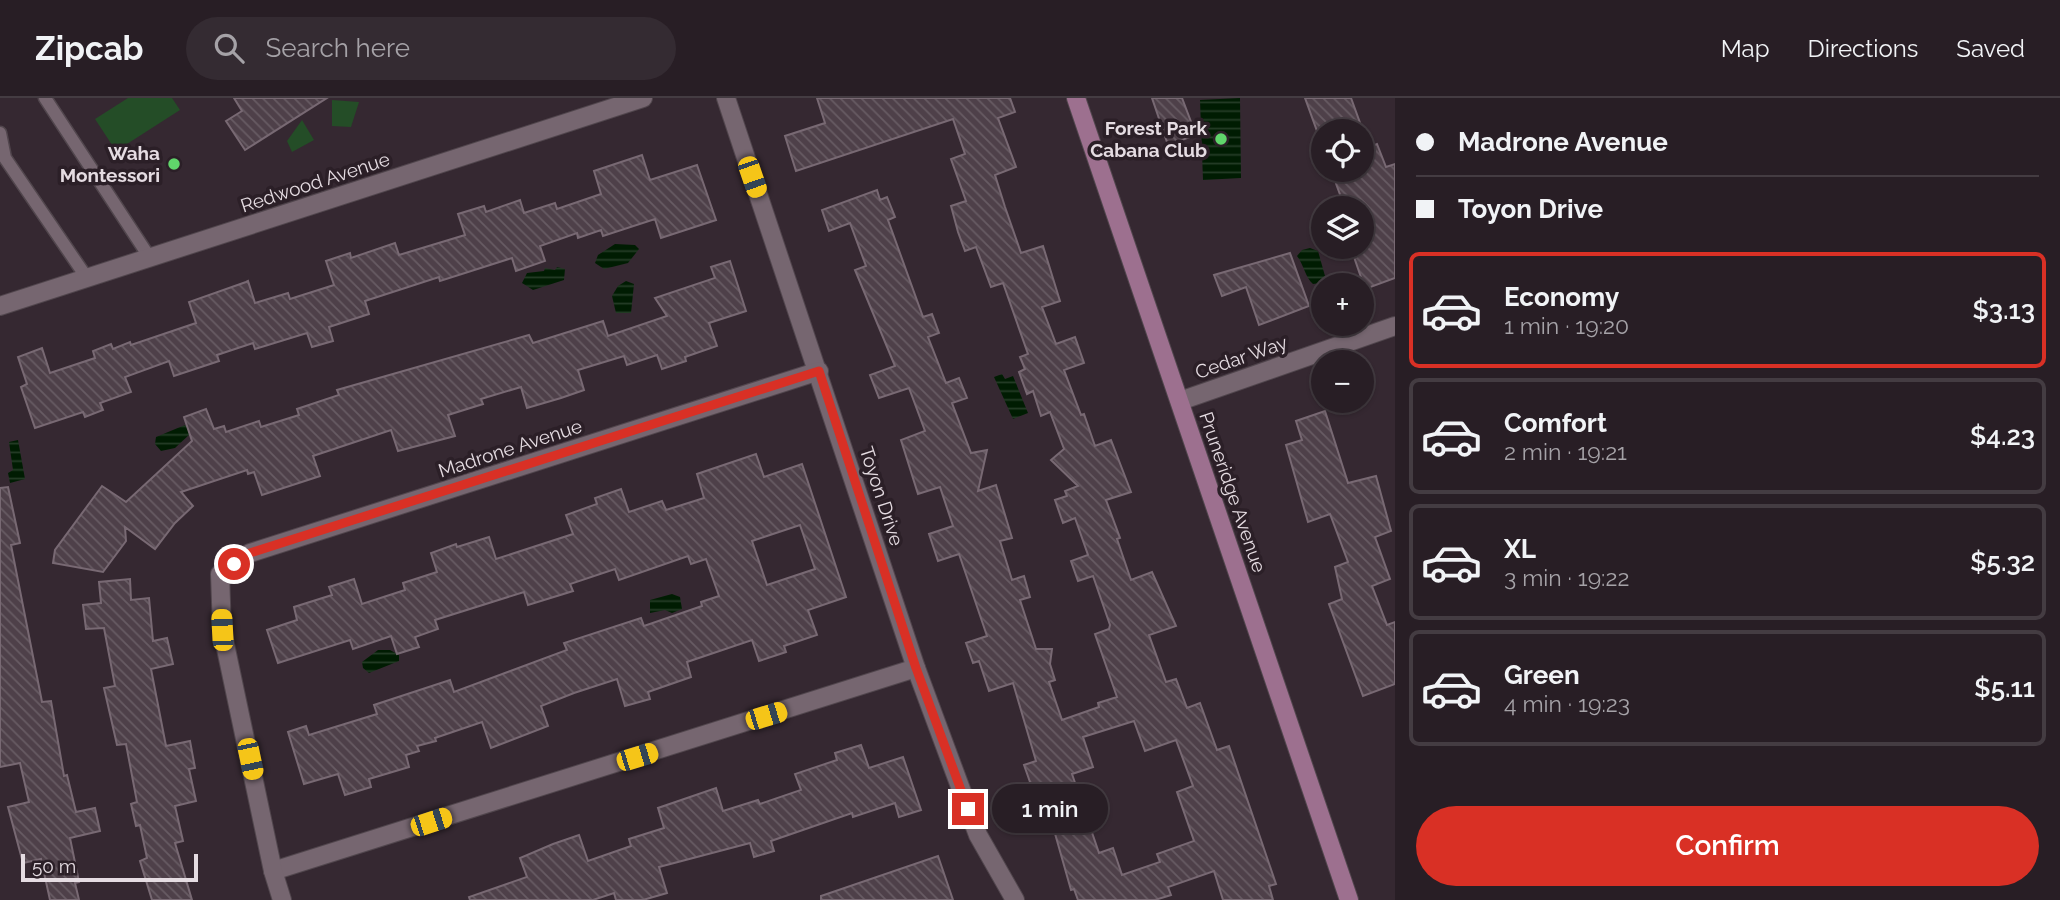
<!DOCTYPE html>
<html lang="en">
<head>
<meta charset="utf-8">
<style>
	body { margin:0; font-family:Raleway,sans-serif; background:#342b32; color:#f1f3f6; height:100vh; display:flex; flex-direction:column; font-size:26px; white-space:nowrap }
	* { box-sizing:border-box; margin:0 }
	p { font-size:23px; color:#a5a2a7 }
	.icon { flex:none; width:38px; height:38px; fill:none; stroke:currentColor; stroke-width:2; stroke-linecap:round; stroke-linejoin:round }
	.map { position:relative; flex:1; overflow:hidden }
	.panel { display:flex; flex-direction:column; background:#281e25; width:665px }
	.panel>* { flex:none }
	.guide { display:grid; align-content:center; height:154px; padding:0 21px; background:#281e25 }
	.fabs { position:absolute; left:1311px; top:21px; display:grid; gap:14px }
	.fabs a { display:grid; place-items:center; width:63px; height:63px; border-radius:50%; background:#281e25; box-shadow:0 2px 5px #0004,0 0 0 2px #443c42; font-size:35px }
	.scale { position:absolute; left:21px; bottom:18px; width:177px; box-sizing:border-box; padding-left:7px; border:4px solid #e5dce2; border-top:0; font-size:19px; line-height:24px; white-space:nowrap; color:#e5dce2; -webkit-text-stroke:5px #2b1f27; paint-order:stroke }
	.end { position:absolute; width:32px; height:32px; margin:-16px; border:9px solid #d93025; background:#fff; box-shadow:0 0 0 4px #fff }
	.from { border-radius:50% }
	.bubble { position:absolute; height:49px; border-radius:24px; background:#281e25; box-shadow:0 2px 5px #0004,0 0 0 2px #443c42; font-size:23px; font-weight:600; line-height:49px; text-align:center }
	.car { position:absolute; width:21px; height:42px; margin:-21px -10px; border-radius:9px; box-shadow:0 0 5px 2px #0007; background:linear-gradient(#f5c518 24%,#345 0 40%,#f5c518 0 76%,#345 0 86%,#f5c518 0) }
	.guide b { display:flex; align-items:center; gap:24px; height:66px; font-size:26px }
	.guide b+b { border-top:2px solid #443c42 }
	.guide i { width:18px; height:18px; background:#f1f3f6 }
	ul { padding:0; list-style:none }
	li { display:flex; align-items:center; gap:21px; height:116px; margin:0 14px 10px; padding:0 7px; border:4px solid #443c42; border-radius:10px }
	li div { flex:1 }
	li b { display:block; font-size:26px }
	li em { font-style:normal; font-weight:600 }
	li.selected { border-color:#d93025 }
	li>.icon { width:63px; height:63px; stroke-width:1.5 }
	.action { display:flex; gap:14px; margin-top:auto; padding:14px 21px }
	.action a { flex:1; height:80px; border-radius:42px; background:#d93025; color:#fff; font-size:28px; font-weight:600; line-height:80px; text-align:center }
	header { display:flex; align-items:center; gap:42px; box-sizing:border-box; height:98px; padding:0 35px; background:#281e25; border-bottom:2px solid #443c42 }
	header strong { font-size:33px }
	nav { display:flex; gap:38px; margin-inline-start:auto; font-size:24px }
	.search { width:490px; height:63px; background:#342b32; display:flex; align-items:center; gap:18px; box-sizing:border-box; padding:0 24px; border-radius:38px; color:#a5a2a7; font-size:26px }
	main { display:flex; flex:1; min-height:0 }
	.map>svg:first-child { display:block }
</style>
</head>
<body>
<header>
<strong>Zipcab</strong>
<div class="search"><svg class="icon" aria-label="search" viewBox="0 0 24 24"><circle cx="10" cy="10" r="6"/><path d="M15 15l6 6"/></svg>Search here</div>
<nav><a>Map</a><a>Directions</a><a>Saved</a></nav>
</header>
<main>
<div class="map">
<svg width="1395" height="802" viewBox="0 0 1395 802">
	<defs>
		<pattern id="water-rules" width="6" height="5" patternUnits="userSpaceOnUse" patternTransform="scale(1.75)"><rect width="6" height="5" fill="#001c02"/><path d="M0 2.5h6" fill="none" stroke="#253c27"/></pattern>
		<pattern id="building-back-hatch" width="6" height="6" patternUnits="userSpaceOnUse" patternTransform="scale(1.75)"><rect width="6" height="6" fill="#4e4049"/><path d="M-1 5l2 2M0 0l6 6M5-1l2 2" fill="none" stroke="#675b63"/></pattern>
	</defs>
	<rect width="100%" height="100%" fill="#352831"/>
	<!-- green -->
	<g fill="#244d27">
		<polygon points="128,0 172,0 180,12 116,53 95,21"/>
		<polygon points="332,2 359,4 351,29 332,28"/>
		<polygon points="302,22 314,42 292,54 287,43"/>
	</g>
	<!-- water -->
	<g fill="url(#water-rules)">
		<polygon points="1240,0 1241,80 1203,82 1200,2"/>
		<polygon points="615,146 635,147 639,151 628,165 604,171 595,165 598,157"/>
		<path d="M 1310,150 L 1318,153 L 1325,178 L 1320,185 L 1313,186 C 1305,179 1304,167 1297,158 L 1302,152 Z"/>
		<polygon points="557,169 565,171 564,182 533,192 522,185 527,175 544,173 545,170 555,172"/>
		<polygon points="626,183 634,186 631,215 616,215 612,198 618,188"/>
		<polygon points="1002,276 1005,281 1013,278 1028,315 1013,321 994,279"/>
		<polygon points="185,327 191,335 175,350 161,353 155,346 156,339"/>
		<polygon points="18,342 25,381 10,385 8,375 13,372 9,344"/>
		<polygon points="672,496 680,499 682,511 672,515 665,512 650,515 650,502"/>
		<polygon points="378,552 390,552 399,557 399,563 369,575 363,570 362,564"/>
	</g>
	<!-- building -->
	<g fill="url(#building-back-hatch)" stroke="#786973" stroke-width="2" fill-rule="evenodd">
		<polygon points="234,0 327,0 245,52 226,23 242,13"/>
		<path d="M 817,0 L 1010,0 L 1015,14 L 998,20 L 1016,69 L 995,77 L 1005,109 L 1021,155 L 1043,148 L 1060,203 L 1042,209 L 1056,246 L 1075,239 L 1084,265 L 1064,272 L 1081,317 L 1084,316 L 1095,348 L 1111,342 L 1131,394 L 1106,402 L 1120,440 L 1117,441 L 1131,482 L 1152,474 L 1176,528 L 1149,537 L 1166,584 L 1176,581 L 1187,610 L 1200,605 L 1217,652 L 1229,648 L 1276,786 L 1269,788 L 1273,802 L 1223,802 L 1214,773 L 1168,789 L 1171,797 L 1155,802 L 1078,802 L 1074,791 L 1071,792 L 1052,725 L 1034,731 L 1026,708 L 1037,704 L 1024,667 L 1036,663 L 1013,585 L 989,593 L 979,563 L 973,565 L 966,545 L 987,538 L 971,491 L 959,456 L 938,463 L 929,436 L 953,428 L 940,389 L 918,396 L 901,342 L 925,333 L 909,290 L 879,300 L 870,277 L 895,268 L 855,172 L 866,168 L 850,125 L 829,133 L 822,112 L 877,92 L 880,102 L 887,99 L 895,119 L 888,122 L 923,219 L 932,216 L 939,235 L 928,239 L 946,285 L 959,280 L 967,300 L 952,305 L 971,355 L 987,352 L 978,393 L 996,387 L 1012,440 L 1000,443 L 1012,482 L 1024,478 L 1030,499 L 1020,502 L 1036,551 L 1052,551 L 1050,566 L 1055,582 L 1049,584 L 1062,622 L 1099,609 L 1098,605 L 1117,599 L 1095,536 L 1109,531 L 1110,527 L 1093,478 L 1078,483 L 1071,463 L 1088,457 L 1075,420 L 1063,425 L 1055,402 L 1067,398 L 1065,393 L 1078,388 L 1051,362 L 1064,351 L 1050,314 L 1041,318 L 1033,293 L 1027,296 L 1019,274 L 1025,271 L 1020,259 L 1028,256 L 1003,185 L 991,189 L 976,149 L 965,153 L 958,134 L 951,108 L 966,103 L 951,61 L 965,56 L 953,21 L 796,73 L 785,38 L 825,25 ZM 1134,623 L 1145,653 L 1176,642 L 1193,688 L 1177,694 L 1194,743 L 1157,756 L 1160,764 L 1122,777 L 1113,750 L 1099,755 L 1072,676 L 1093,669 L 1083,639 Z"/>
		<polygon points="1152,0 1182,0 1196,37 1168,47"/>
		<polygon points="1305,0 1351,0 1363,33 1317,33"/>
		<polygon points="1377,46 1386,69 1395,66 1395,180 1365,191 1353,156 1362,153 1362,110 1345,110 1331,72 1362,72 1362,52"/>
		<polygon points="642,57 650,82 697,67 716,122 661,140 655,121 603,138 601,132 578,140 577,135 540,148 545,163 516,173 512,160 440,183 439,179 365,203 369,216 329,229 333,243 312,249 307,235 255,251 253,245 217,257 219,263 174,278 169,263 125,279 131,294 100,305 103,312 85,319 83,314 35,330 21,289 27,286 18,259 42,250 50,275 95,260 93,253 111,246 113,251 130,244 131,247 196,225 189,204 246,184 248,183 255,205 288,195 290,201 334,187 326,163 350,155 351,160 395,145 399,157 465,137 458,116 484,108 486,114 520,102 524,115 555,105 557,111 601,96 594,73"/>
		<polygon points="1290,155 1309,208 1259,227 1246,189 1222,198 1214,177"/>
		<polygon points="730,163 746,213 709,225 717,248 685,259 686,263 662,271 657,257 627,267 624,258 578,272 584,292 561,300 527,310 521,289 481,301 483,306 448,317 455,338 398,353 391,332 313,358 320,378 262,397 254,374 248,376 247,372 181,394 193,408 175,425 155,451 125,429 126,443 103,474 53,465 55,452 102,388 126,404 192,343 184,319 206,311 214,331 224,328 226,334 259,323 261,329 299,317 297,311 339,297 337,292 529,237 533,245 603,223 608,238 667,218 655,200 715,180 711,169"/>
		<polygon points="1325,313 1348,385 1376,378 1391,433 1375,439 1390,481 1372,488 1387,527 1395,524 1395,586 1363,598 1329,506 1342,501 1335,469 1348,464 1330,416 1308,424 1286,347 1302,342 1296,323"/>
		<path d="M 756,356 L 764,379 L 802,366 L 846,499 L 808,512 L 817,537 L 784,548 L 786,554 L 759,563 L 752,542 L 687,564 L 691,579 L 648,594 L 650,601 L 625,608 L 617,581 L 574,595 L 541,608 L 548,628 L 491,650 L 482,624 L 435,640 L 436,643 L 417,648 L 419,653 L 406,657 L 409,669 L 369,681 L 371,689 L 345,697 L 338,676 L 304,686 L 288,634 L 306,628 L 309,637 L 377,616 L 374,607 L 450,582 L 454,594 L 567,552 L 564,545 L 641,520 L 644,528 L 702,508 L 701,504 L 719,498 L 706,461 L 691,466 L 688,458 L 619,482 L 615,471 L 570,486 L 573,493 L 528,507 L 524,494 L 435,522 L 438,531 L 415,539 L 419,549 L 397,556 L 391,538 L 353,551 L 350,542 L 278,565 L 267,532 L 297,522 L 294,509 L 332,497 L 329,489 L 354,481 L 362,506 L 405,492 L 403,485 L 437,474 L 431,455 L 456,446 L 457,449 L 489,439 L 496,461 L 573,436 L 566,417 L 597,406 L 595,400 L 621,391 L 629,414 L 662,403 L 666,412 L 704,400 L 697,376 ZM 800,427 L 815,471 L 767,487 L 752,443 Z"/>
		<polygon points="8,389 20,445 11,447 42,604 51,603 64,678 67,677 76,714 95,710 100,733 70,740 79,784 75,785 79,802 50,802 41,761 23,765 8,709 29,704 20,665 0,669 0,390"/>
		<polygon points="130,481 131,502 149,500 153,543 167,540 173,566 151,571 166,648 190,643 195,670 189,671 196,703 175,708 183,743 175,745 192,802 152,802 140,763 147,760 140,727 136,728 131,706 137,704 126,646 117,647 104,590 115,588 104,530 86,531 83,507 101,505 99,484"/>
		<polygon points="861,647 869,670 903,659 921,712 899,719 895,705 853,719 852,715 771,743 774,753 754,759 750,745 659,769 667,795 643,802 616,802 614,795 593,802 470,802 469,799 527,779 520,760 553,746 579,737 588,763 631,748 629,741 664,730 658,710 716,690 723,713 758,702 760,706 801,692 795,676 837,662 835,655"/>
		<polygon points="938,758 953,802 821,802 821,798"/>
	</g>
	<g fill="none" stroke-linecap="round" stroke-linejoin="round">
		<!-- service casing -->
		<g stroke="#51464d" stroke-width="15">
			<g id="service">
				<polyline points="45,0 150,160"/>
				<polyline points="0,35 5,60 87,180"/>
			</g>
		</g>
		<!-- minor casing -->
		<g stroke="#51464d" stroke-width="20">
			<g id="minor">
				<polyline points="726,0 916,570 978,737 1015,802"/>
				<polyline points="0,208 643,0"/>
				<polyline points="1180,303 1395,228"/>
				<polyline points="273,773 916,570"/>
				<polyline points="282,802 273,773 222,532 220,476 250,455 819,273"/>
			</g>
		</g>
		<!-- secondary casing -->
		<g stroke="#51464d" stroke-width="20">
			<polyline id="secondary" points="1076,0 1349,802"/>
		</g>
		<!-- service -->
		<use href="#service" stroke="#766670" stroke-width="12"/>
		<!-- minor -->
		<use href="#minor" stroke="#766670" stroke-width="18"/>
		<!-- secondary -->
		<use href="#secondary" stroke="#9d708f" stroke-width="18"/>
	</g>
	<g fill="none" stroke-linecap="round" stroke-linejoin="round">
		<!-- route -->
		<polyline stroke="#d93025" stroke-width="9" points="234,466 250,455 819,273 916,570 968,711"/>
	</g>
	<!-- markers -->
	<g fill="#60d56b" stroke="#2b1f27" stroke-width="2.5">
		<circle cx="1221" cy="41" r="7"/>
		<circle cx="174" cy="66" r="7"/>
	</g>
	<g text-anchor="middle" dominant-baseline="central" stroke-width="7" stroke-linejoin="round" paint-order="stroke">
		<!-- poi labels -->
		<g font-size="19" font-weight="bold" fill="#e5dce2" stroke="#2b1f27" text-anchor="end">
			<text x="1207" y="30">Forest Park<tspan x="1207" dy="22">Cabana Club</tspan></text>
			<text x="160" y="55">Waha<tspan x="160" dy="22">Montessori</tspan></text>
		</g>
		<!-- street labels -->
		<g font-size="19" fill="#e5dce2" stroke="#2b1f27">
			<text transform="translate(315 84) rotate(-18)">Redwood Avenue</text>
			<text transform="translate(1241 259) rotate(-19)">Cedar Way</text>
			<text transform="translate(510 350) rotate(-18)">Madrone Avenue</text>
			<text transform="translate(1233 394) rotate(71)">Pruneridge Avenue</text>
			<text transform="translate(882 398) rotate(72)">Toyon Drive</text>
		</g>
	</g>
</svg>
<div class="fabs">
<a><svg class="icon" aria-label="locate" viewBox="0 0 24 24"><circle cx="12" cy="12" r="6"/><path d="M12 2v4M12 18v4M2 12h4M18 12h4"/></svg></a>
<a><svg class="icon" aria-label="layers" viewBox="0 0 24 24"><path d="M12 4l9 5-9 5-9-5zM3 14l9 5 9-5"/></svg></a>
<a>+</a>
<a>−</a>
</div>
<div class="scale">50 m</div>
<i class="end from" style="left:234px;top:466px"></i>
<i class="end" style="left:968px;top:711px"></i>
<div class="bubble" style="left:992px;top:686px;width:116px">1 min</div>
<i class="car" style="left:752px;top:79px;rotate:161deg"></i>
<i class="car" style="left:222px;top:532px;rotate:357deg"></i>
<i class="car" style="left:766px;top:618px;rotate:73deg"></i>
<i class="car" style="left:637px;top:659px;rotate:73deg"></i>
<i class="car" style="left:250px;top:661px;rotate:168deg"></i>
<i class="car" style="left:431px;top:724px;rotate:72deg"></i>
</div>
<section class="panel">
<div class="guide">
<b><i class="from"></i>Madrone Avenue</b>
<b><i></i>Toyon Drive</b>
</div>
<ul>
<li class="selected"><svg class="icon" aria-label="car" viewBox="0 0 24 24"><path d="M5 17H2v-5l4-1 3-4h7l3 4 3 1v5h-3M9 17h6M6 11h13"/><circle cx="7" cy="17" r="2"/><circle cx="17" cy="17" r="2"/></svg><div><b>Economy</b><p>1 min · 19:20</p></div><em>$3.13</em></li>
<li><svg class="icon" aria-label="car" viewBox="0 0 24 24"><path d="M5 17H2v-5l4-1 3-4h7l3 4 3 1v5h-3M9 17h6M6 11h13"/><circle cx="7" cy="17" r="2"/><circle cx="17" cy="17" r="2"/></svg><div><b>Comfort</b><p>2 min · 19:21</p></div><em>$4.23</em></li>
<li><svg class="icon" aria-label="car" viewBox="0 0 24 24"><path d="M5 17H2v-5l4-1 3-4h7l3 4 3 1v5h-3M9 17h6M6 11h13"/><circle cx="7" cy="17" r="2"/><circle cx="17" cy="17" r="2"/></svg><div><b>XL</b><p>3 min · 19:22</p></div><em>$5.32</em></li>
<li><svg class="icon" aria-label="car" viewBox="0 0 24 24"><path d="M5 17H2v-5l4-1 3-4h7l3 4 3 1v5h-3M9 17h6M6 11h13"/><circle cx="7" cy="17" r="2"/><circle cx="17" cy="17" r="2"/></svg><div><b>Green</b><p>4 min · 19:23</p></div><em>$5.11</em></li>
</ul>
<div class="action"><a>Confirm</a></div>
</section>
</main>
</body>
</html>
